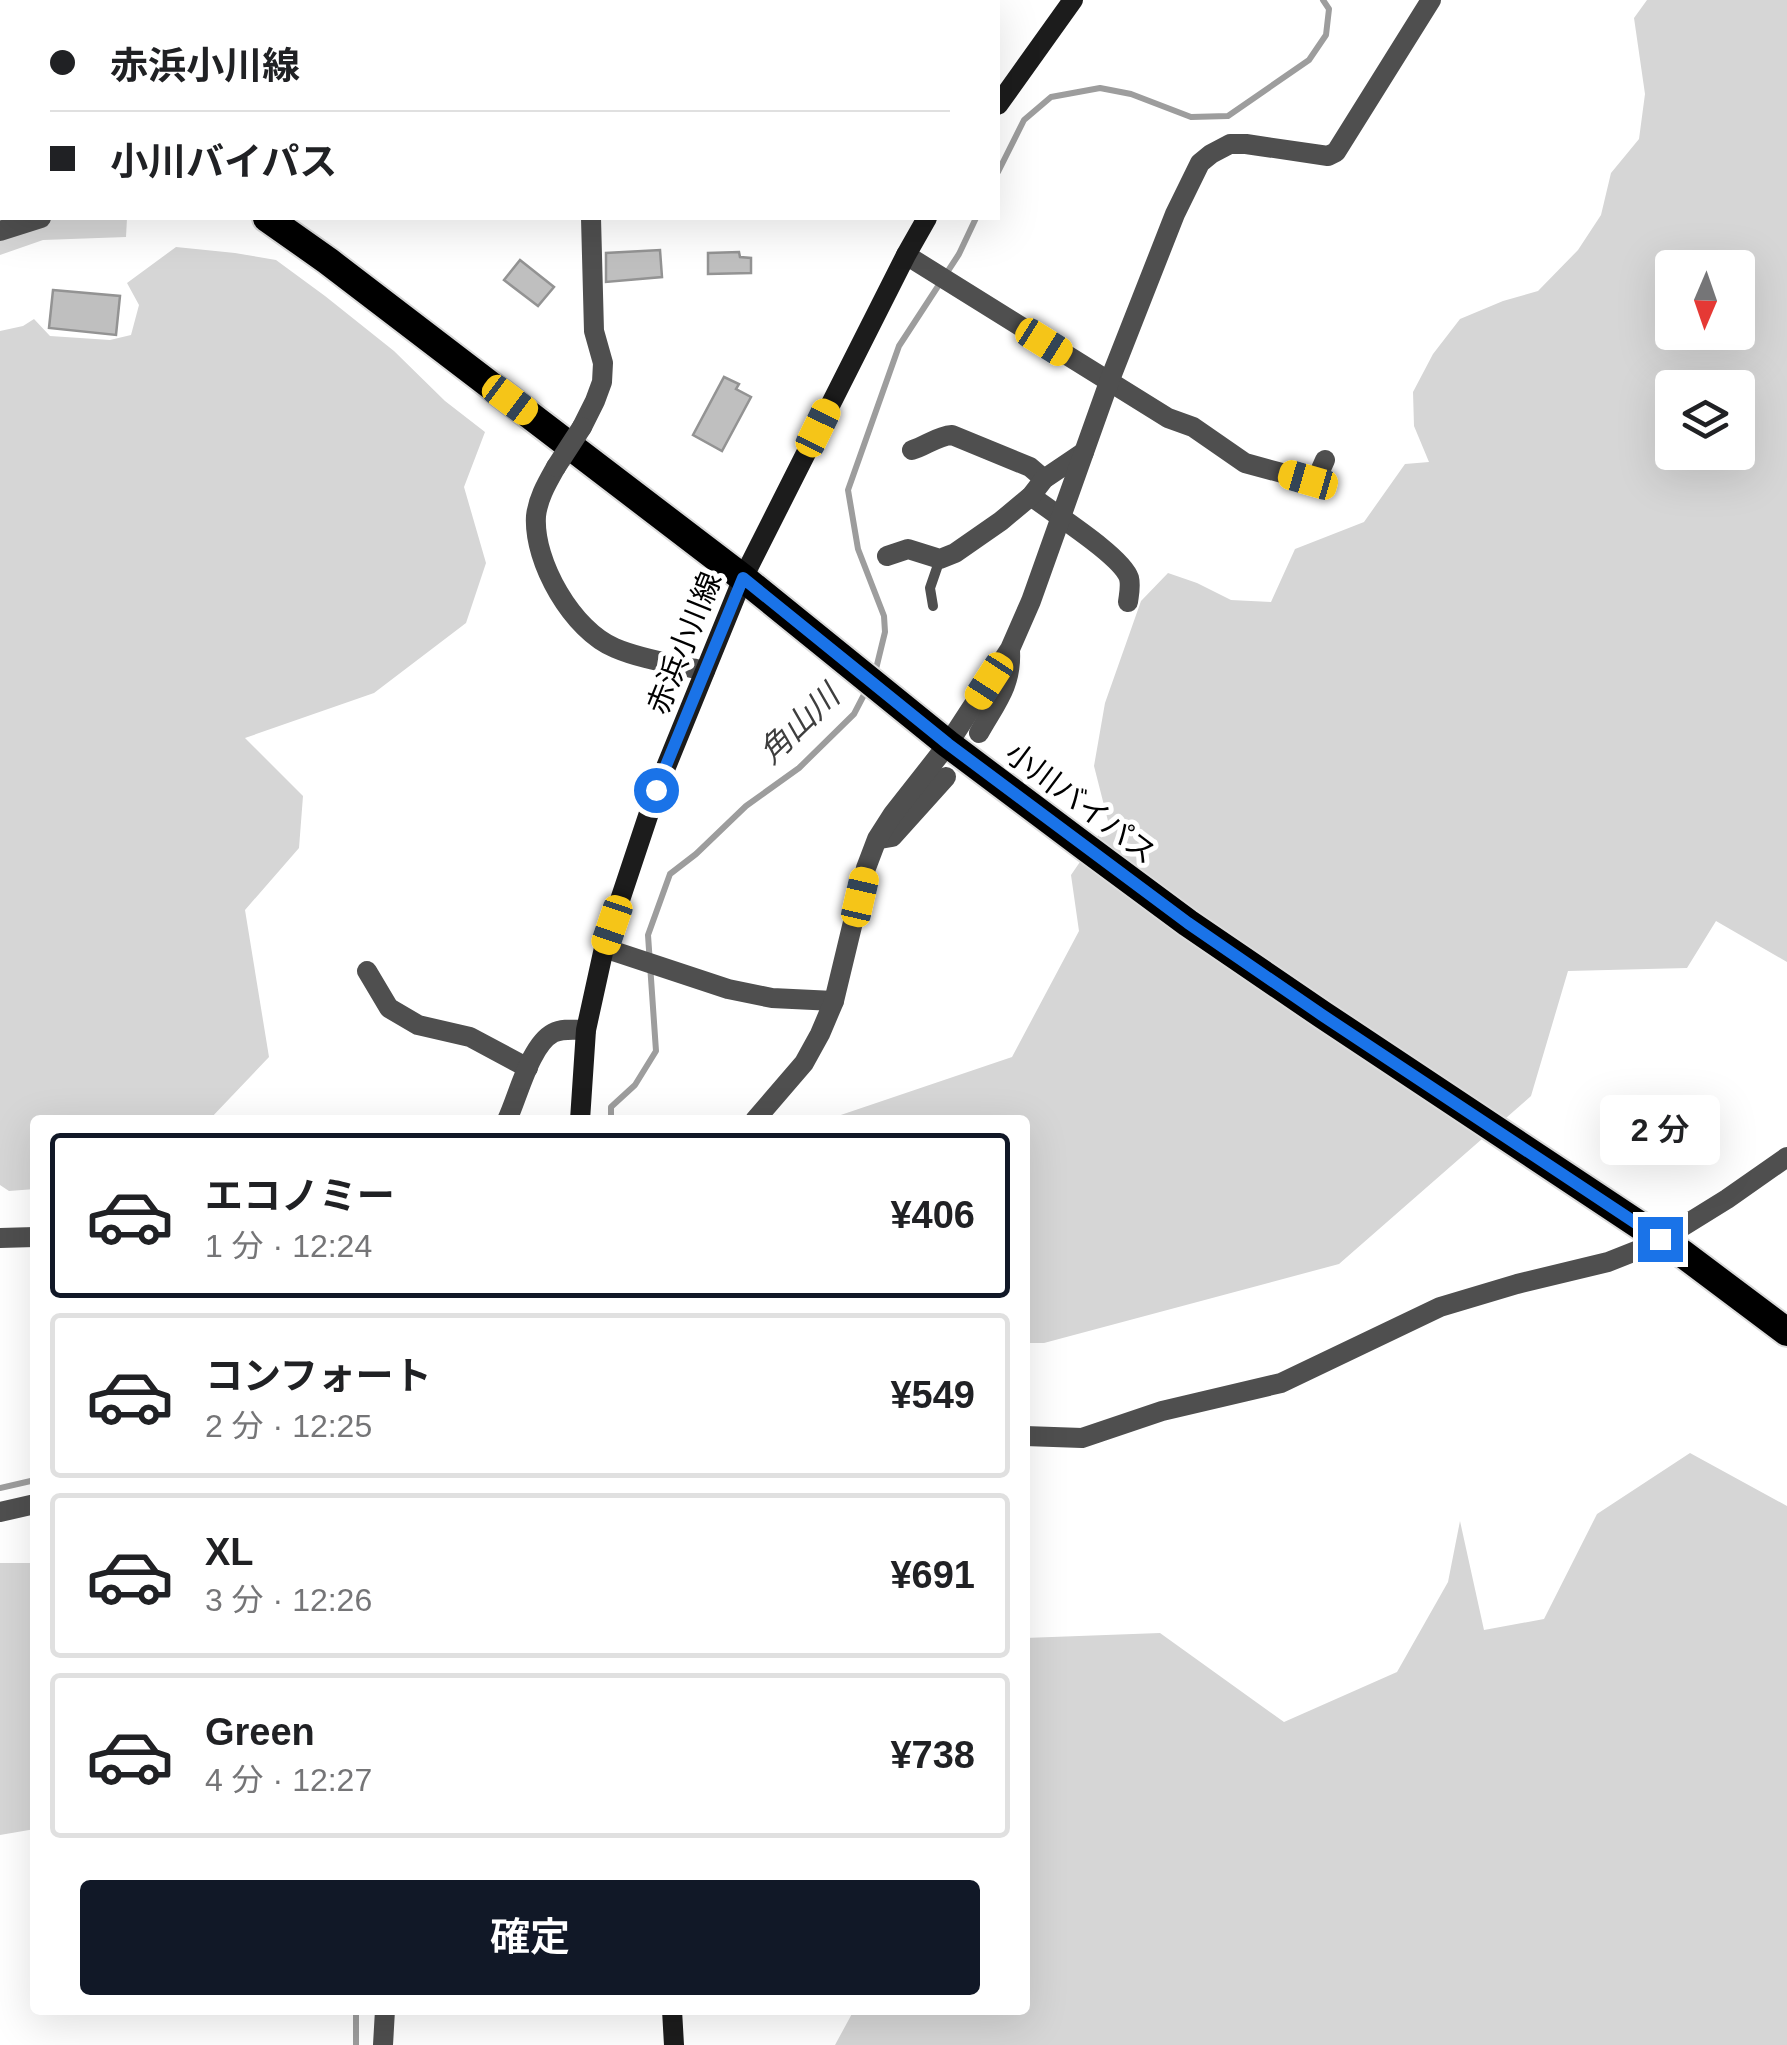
<!DOCTYPE html>
<html lang="ja">
<head>
<meta charset="utf-8">
<style>
	body { margin:0; font-family:Helvetica,"Noto Sans JP",sans-serif; background:#f6f6f6; color:#202124; height:100vh; display:flex; flex-direction:column; font-size:38px; white-space:nowrap }
	* { box-sizing:border-box; margin:0 }
	p { font-size:32px; color:#757577 }
	.icon { flex:none; width:55px; height:55px; fill:none; stroke:currentColor; stroke-width:2; stroke-linecap:round; stroke-linejoin:round }
	.map { position:relative; flex:1; overflow:hidden }
	.panel { position:absolute; left:30px; top:1115px; width:1000px; height:900px; display:flex; flex-direction:column; background:#fff; border-radius:10px; box-shadow:0 10px 40px #0002 }
	.panel>* { flex:none }
	.hud { position:absolute; left:0px; top:0px; width:1000px; height:220px; box-shadow:0 10px 40px #0002; display:grid; align-content:center; height:220px; padding:0 50px; background:#fff }
	.needle { width:65px; rotate:182deg }
	.fabs { position:absolute; left:1655px; top:250px; display:grid; gap:20px }
	.fabs a { display:grid; place-items:center; width:100px; height:100px; border-radius:10px; background:#fff; box-shadow:0 10px 40px #0002; font-size:50px }
	.end { position:absolute; width:45px; height:45px; margin:-22px; border:12px solid #1a73e8; background:#fff; box-shadow:0 0 0 5px #fff }
	.from { border-radius:50% }
	.bubble { position:absolute; height:70px; border-radius:10px; background:#fff; box-shadow:0 10px 40px #0002; font-size:32px; font-weight:600; line-height:70px; text-align:center }
	.car { position:absolute; width:30px; height:60px; margin:-30px -15px; border-radius:12px; box-shadow:0 0 8px 2px #0007; background:linear-gradient(#f5c518 24%,#345 0 40%,#f5c518 0 76%,#345 0 86%,#f5c518 0) }
	.hud b { display:flex; align-items:center; gap:35px; height:95px; font-size:38px }
	.hud b+b { border-top:2px solid #e0e0e0 }
	.hud i { width:25px; height:25px; background:#202124 }
	ul { padding:18px 0 0; list-style:none }
	li { display:flex; align-items:center; gap:30px; height:165px; margin:0 20px 15px; padding:0 30px; border:5px solid #e0e0e0; border-radius:10px }
	li div { flex:1 }
	li b { display:block; font-size:38px }
	li em { font-style:normal; font-weight:600 }
	li.current { border-color:#111827 }
	li>.icon { width:90px; height:90px; stroke-width:1.5 }
	.action { display:flex; gap:20px; margin-top:auto; padding:20px 50px }
	.action a { flex:1; height:115px; border-radius:10px; background:#111827; color:#fff; font-size:40px; font-weight:600; line-height:115px; text-align:center }
	.map>svg:first-child { display:block }
</style>
</head>
<body>
<div class="map">
<svg width="1787" height="2045" viewBox="0 0 1787 2045">
	<rect width="100%" height="100%" fill="#fff"/>
	<!-- green -->
	<g fill="#d6d6d6" fill-rule="evenodd">
		<path d="M 1647,0 L 1787,0 L 1787,962 L 1716,921 L 1687,968 L 1568,971 L 1531,1096 L 1339,1264 L 1044,1343 L 1025,1343 L 1025,1120 L 826,1120 L 1012,1057 L 1079,931 L 1071,875 L 1108,821 L 1094,766 L 1105,703 L 1141,601 L 1168,573 L 1197,583 L 1231,600 L 1271,602 L 1295,549 L 1364,522 L 1405,464 L 1429,462 L 1414,426 L 1413,392 L 1433,354 L 1460,319 L 1503,301 L 1538,291 L 1578,250 L 1601,215 L 1611,173 L 1639,139 L 1645,94 L 1634,18 ZM 1672,268 L 1738,268 L 1738,332 L 1672,332 ZM 1672,388 L 1738,388 L 1738,452 L 1672,452 Z"/>
		<polygon points="0,96 2,97 2,218 127,218 126,237 43,240 0,255"/>
		<polygon points="176,247 235,253 276,260 325,296 394,351 445,401 485,432 464,487 486,563 466,623 374,693 245,738 303,796 299,848 245,910 269,1057 209,1120 35,1120 35,1189 9,1191 0,1185 0,331 23,326 34,319 50,336 110,340 131,335 139,305 127,283"/>
		<polygon points="1690,1453 1787,1506 1787,2045 835,2045 854,2010 1025,2010 1025,1638 1160,1633 1284,1722 1397,1672 1448,1582 1460,1521 1484,1630 1544,1619 1597,1514"/>
		<polygon points="0,1563 35,1563 35,1829 0,1835"/>
	</g>
	<g fill="none" stroke-linecap="round" stroke-linejoin="round">
		<!-- stream -->
		<g stroke="#9d9d9d" stroke-width="6">
			<polyline points="998,172 1024,120 1051,97 1100,88 1131,94 1191,117 1228,116 1309,60 1326,35 1329,9 1323,0"/>
			<polyline points="875,673 885,632 884,616 858,549 848,490 899,346 959,254 976,218"/>
			<polyline points="611,1120 611,1107 635,1085 656,1051 648,935 670,874 696,854 746,806 799,768 854,714 867,689"/>
			<polyline points="0,1488 35,1480"/>
			<polyline points="356,2045 356,2010"/>
		</g>
	</g>
	<!-- building -->
	<g fill="#bfbfbf" stroke="#939393" stroke-width="2.5">
		<polygon points="660,250 662,277 606,282 606,253"/>
		<polygon points="739,252 740,257 751,258 751,273 708,274 708,253"/>
		<polygon points="520,260 554,287 538,306 504,280"/>
		<polygon points="53,290 120,296 116,335 49,328"/>
		<polygon points="724,377 739,384 736,389 751,397 722,451 693,435"/>
	</g>
	<g fill="none" stroke-linecap="round" stroke-linejoin="round">
		<!-- trunk casing -->
		<g stroke="#dbdbdb" stroke-width="32">
			<g id="trunk">
				<polyline points="0,47 2,48"/>
				<polyline points="267,218 328,261 743,578 948,744 1084,846 1188,923 1323,1015 1683,1254 1787,1332"/>
			</g>
		</g>
		<!-- service -->
		<polyline stroke="#4f4f4f" stroke-width="10" points="933,606 930,588 940,559"/>
		<!-- minor -->
		<g stroke="#4f4f4f" stroke-width="20">
			<polyline points="461,0 462,2"/>
			<polyline points="854,0 857,2"/>
			<polyline points="953,0 953,2"/>
			<polyline points="403,2 406,0"/>
			<polyline points="0,231 41,218"/>
			<polyline points="906,255 1168,418 1193,427 1245,463 1308,480 1317,478 1325,460"/>
			<polyline points="582,427 595,401 602,382 603,363 594,331 591,218"/>
			<path d="M 912,450 C 926,446 937,436 952,435 L 1030,467 L 1044,479"/>
			<path d="M 556,467 C 547,483 538,498 536,516 C 533,562 573,631 615,648 C 643,660 676,664 705,671"/>
			<path d="M 1031,496 C 1053,513 1122,556 1129,578 C 1131,586 1129,594 1128,602"/>
			<polyline points="887,556 908,549 940,559 955,553 1001,521 1031,496 1044,479 1084,452"/>
			<path d="M 979,733 C 995,704 1012,686 1010,651"/>
			<polyline points="880,839 892,837 946,777"/>
			<polyline points="604,948 728,989 772,998 834,1001"/>
			<polyline points="367,971 389,1008 418,1025 470,1037 528,1068"/>
			<path d="M 507,1120 C 518,1097 530,1045 553,1033 C 563,1028 575,1030 586,1030"/>
			<polyline points="755,1120 804,1063 820,1034 834,1001 866,868 877,839 893,814 948,744 1010,649 1031,601 1109,382 1175,214 1200,163 1211,154 1230,144 1246,144 1328,156 1336,152 1431,0"/>
			<polyline points="0,1238 35,1237"/>
			<polyline points="1025,1436 1082,1438 1162,1411 1281,1383 1440,1307 1517,1284 1608,1262 1656,1243 1727,1199 1787,1157"/>
			<polyline points="0,1512 35,1504"/>
			<polyline points="383,2045 385,2010"/>
		</g>
		<!-- secondary -->
		<g stroke="#1c1c1c" stroke-width="20">
			<polyline points="998,105 1073,0"/>
			<polyline points="580,1120 586,1030 604,948 657,789 743,578 906,255 927,218"/>
			<polyline points="672,2010 674,2045"/>
		</g>
		<!-- trunk -->
		<use href="#trunk" stroke="#000" stroke-width="28"/>
		<!-- minor-bridge -->
		<polyline stroke="#4f4f4f" stroke-width="20" points="556,467 582,427"/>
	</g>
	<g fill="none" stroke-linecap="round" stroke-linejoin="round">
		<!-- route -->
		<polyline stroke="#1a73e8" stroke-width="12" points="656,790 743,578 948,744 1188,923 1322,1015 1660,1239"/>
	</g>
	<g text-anchor="middle" dominant-baseline="central" stroke-width="10" stroke-linejoin="round" paint-order="stroke">
		<!-- street labels -->
		<g font-size="30" fill="#000" stroke="#fff">
			<text transform="translate(684 643) rotate(-68)">赤浜小川線</text>
			<text transform="translate(1081 803) rotate(37)">小川バイパス</text>
		</g>
		<!-- water labels -->
		<g font-size="32" font-style="italic" fill="#3e3e3e" stroke="#fff">
			<text transform="translate(799 724) rotate(-44)">角山川</text>
		</g>
	</g>
</svg>
<div class="fabs">
<a><svg class="needle" viewBox="-14 -14 28 28"><path d="M0-13l5 13h-10z" fill="#e53935"/><path d="M0 13l5-13h-10z" fill="#757577"/></svg></a>
<a><svg class="icon" aria-label="layers" viewBox="0 0 24 24"><path d="M12 4l9 5-9 5-9-5zM3 14l9 5 9-5"/></svg></a>
</div>
<i class="end from" style="left:656px;top:790px"></i>
<i class="end" style="left:1660px;top:1239px"></i>
<div class="bubble" style="left:1600px;top:1095px;width:120px">2 分</div>
<i class="car" style="left:1044px;top:342px;rotate:122deg"></i>
<i class="car" style="left:510px;top:400px;rotate:127deg"></i>
<i class="car" style="left:818px;top:428px;rotate:26deg"></i>
<i class="car" style="left:1308px;top:480px;rotate:286deg"></i>
<i class="car" style="left:989px;top:681px;rotate:213deg"></i>
<i class="car" style="left:860px;top:897px;rotate:13deg"></i>
<i class="car" style="left:612px;top:925px;rotate:199deg"></i>
<div class="hud">
<b><i class="from"></i>赤浜小川線</b>
<b><i></i>小川バイパス</b>
</div>
<section class="panel">
<ul>
<li class="current"><svg class="icon" aria-label="car" viewBox="0 0 24 24"><path d="M5 17H2v-5l4-1 3-4h7l3 4 3 1v5h-3M9 17h6M6 11h13"/><circle cx="7" cy="17" r="2"/><circle cx="17" cy="17" r="2"/></svg><div><b>エコノミー</b><p>1 分 · 12:24</p></div><em>¥406</em></li>
<li><svg class="icon" aria-label="car" viewBox="0 0 24 24"><path d="M5 17H2v-5l4-1 3-4h7l3 4 3 1v5h-3M9 17h6M6 11h13"/><circle cx="7" cy="17" r="2"/><circle cx="17" cy="17" r="2"/></svg><div><b>コンフォート</b><p>2 分 · 12:25</p></div><em>¥549</em></li>
<li><svg class="icon" aria-label="car" viewBox="0 0 24 24"><path d="M5 17H2v-5l4-1 3-4h7l3 4 3 1v5h-3M9 17h6M6 11h13"/><circle cx="7" cy="17" r="2"/><circle cx="17" cy="17" r="2"/></svg><div><b>XL</b><p>3 分 · 12:26</p></div><em>¥691</em></li>
<li><svg class="icon" aria-label="car" viewBox="0 0 24 24"><path d="M5 17H2v-5l4-1 3-4h7l3 4 3 1v5h-3M9 17h6M6 11h13"/><circle cx="7" cy="17" r="2"/><circle cx="17" cy="17" r="2"/></svg><div><b>Green</b><p>4 分 · 12:27</p></div><em>¥738</em></li>
</ul>
<div class="action"><a>確定</a></div>
</section>
</div>
</body>
</html>
